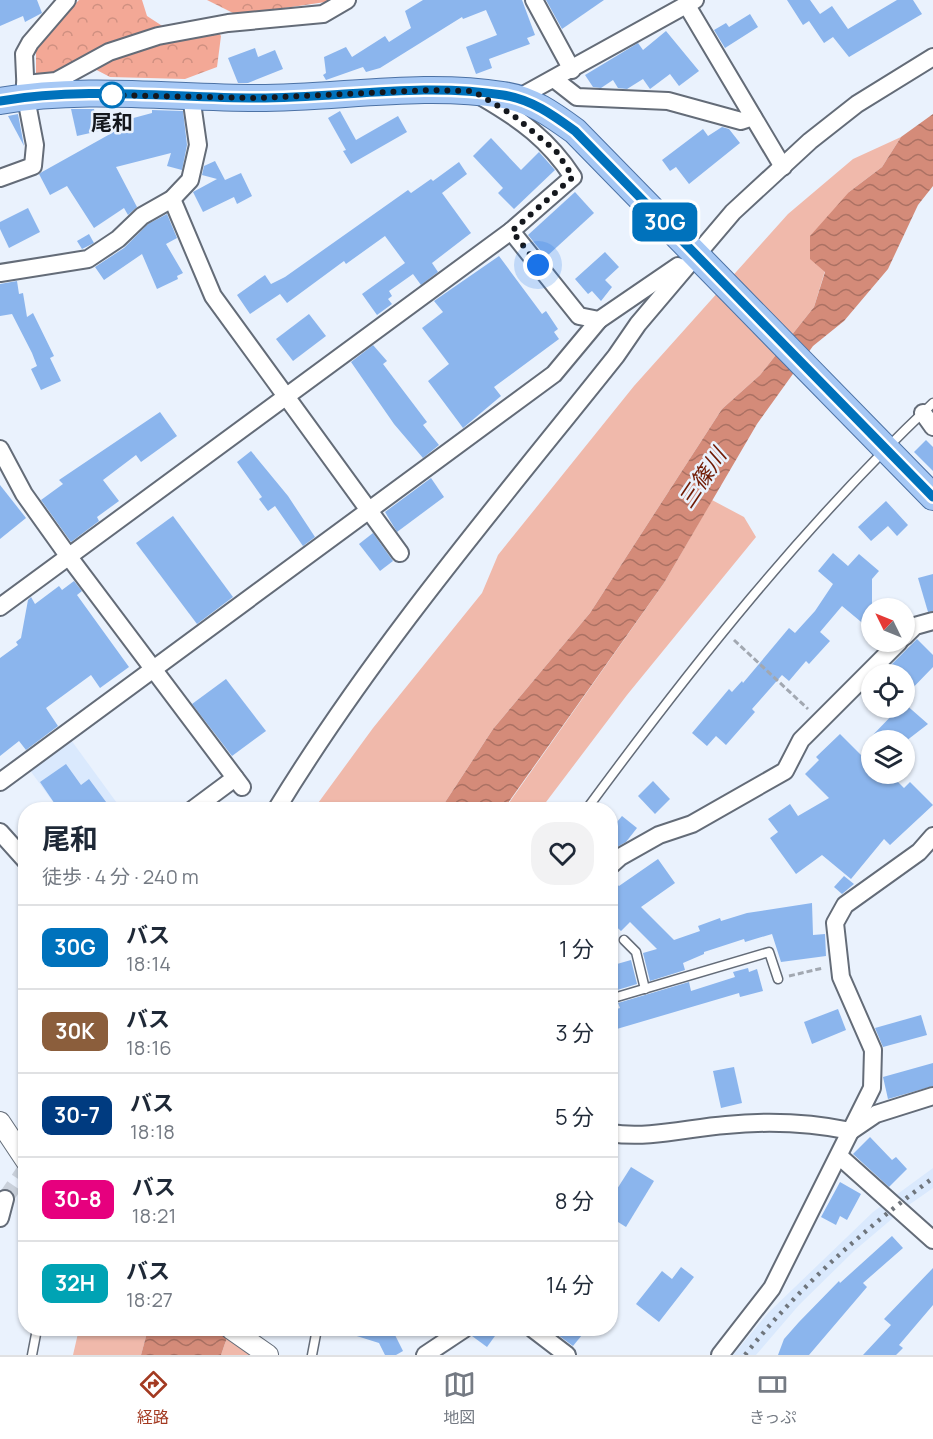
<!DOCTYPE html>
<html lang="ja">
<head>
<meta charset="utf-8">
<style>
  body { margin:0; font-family:Manrope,"Noto Sans JP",sans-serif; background:#f2f2f3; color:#1f2937; height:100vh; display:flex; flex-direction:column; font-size:22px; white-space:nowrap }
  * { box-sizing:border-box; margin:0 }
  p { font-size:20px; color:#747a83 }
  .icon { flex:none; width:33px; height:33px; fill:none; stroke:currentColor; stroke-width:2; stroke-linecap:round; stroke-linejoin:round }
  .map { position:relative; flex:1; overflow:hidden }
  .sheet { position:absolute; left:18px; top:802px; width:600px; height:534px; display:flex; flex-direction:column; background:#fff; border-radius:24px; box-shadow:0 2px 4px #0004 }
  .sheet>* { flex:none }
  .badge { padding:0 12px; border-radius:9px; font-size:21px; line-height:39px }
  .needle { width:39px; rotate:313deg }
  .fabs { position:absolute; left:861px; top:598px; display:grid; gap:12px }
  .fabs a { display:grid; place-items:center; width:54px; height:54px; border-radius:50%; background:#fff; box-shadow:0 2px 4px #0004; font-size:30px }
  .you { position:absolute; width:30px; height:30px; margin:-15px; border:4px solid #fff; border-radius:50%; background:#1a73e8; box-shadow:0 0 0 9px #1a73e833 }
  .map>.badge { position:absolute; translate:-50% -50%; box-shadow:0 0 0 3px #fff }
  .round { display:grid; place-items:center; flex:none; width:63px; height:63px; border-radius:24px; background:#f2f2f3 }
  .overview { display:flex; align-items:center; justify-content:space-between; height:102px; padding:0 24px }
  h1 { font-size:28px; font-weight:700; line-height:45px }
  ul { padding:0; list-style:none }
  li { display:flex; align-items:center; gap:18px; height:84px; padding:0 24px; border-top:2px solid #e0e1e3 }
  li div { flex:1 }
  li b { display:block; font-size:22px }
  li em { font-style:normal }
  li .badge { min-width:66px; font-weight:700; text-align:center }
  .tabs { display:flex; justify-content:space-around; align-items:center; height:84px; border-top:2px solid #e0e1e3; background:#fff; font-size:16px; color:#747a83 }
  .tabs a { display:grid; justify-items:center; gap:3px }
  .tabs .current { color:#a33a21 }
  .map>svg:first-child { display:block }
  .built { fill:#dae9fd }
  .green { fill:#f0b9ab }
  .forest { fill:url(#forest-crowns) }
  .water { fill:url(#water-waves) }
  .building { fill:#8bb5ed }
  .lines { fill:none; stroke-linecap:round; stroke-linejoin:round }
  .minor-tunnel { stroke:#cad1db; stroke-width:16; stroke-dasharray:16 8; stroke-linecap:butt }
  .service-casing { stroke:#646c78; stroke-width:11 }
  .minor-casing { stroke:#646c78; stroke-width:20 }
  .tertiary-casing { stroke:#646c78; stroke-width:22 }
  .primary-casing { stroke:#4c72a5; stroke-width:28 }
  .path { stroke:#a2a8b1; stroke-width:3; stroke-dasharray:6 3; stroke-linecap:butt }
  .service { stroke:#fff; stroke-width:8 }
  .minor { stroke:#fff; stroke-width:16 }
  .tertiary { stroke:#fff; stroke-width:20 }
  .primary { stroke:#a6c8f5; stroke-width:26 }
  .rail { stroke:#6f757c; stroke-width:4.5; stroke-dasharray:3 6; stroke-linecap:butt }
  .line-casing { stroke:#fff; stroke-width:14 }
  .line { stroke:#0072bc; stroke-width:9 }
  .walk { stroke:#15181d; stroke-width:6; stroke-dasharray:0 10.8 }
  .stop-dot { fill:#fff; stroke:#0072bc; stroke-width:3 }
  .labels { text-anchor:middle; stroke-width:5; stroke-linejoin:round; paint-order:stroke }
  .stop-label { font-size:21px; font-weight:bold; fill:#15181d; stroke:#eaf2fd }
  .water-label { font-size:22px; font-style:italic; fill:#701a04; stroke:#eaf2fd }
</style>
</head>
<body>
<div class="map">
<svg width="933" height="1355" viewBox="0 0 933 1355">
  <defs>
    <pattern id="forest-crowns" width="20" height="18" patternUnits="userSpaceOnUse" patternTransform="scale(1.5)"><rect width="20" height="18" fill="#f3a896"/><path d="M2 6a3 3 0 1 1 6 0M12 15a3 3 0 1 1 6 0" fill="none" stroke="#cf9081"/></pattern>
    <pattern id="water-waves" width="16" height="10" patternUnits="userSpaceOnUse" patternTransform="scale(1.5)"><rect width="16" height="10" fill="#d48b79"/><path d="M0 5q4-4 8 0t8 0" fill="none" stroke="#ab7163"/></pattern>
  </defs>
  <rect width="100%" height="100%" fill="#eaf2fd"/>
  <!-- built -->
  <g class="built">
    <polygon points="71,740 122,810 59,810 29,769"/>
    <polygon points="933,1168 933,1188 906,1207 854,1251 799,1305 756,1355 733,1355 768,1313 873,1212"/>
  </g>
  <!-- green -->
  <g class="green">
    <polygon points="901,137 882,167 849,192 814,307 760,375 722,409 590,613 493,729 440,810 313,810 373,728 482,593 498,555 634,386 788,214 853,159"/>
    <polygon points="712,500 744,517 756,537 627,695 540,810 504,810 664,583"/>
    <polygon points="79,1329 148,1329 141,1355 73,1355"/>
    <polygon points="230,1329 254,1329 249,1355 221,1355"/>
  </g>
  <!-- forest -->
  <g class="forest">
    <polygon points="79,0 142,0 147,16 167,29 210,20 221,36 217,67 185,79 110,77 89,66 36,77 36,51 47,33"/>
    <polygon points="207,0 339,0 237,15"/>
  </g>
  <!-- water -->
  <g class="water">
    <polygon points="933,114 933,186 918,205 888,269 844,321 813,346 757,424 664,583 503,810 440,810 493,729 590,613 722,409 760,375 814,307 825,272 810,259 810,236 849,192 882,167 901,137"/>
    <polygon points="148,1329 230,1329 221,1355 141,1355"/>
  </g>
  <!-- building -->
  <g class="building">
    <polygon points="0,0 37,0 42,13 25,22 23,16 0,26"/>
    <polygon points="423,0 522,0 535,35 527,38 530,44 489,59 492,68 476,74 466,47 497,35 486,10 463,19 462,17 380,68 366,72 363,67 326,80 323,75 326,73 324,57 346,47 352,57 385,36 389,42 411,28 405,11"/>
    <polygon points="546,0 604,0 562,29"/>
    <polygon points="787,0 810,0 820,14 832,6 848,29 897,0 913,0 922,14 849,57 833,37 824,43 809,21 803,25"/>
    <polygon points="750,14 758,27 725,48 714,30 726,23 729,27"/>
    <polygon points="666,31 699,71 679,86 670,74 650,89 643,79 627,89 618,88 613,80 601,88 593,87 585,75 638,43 643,50"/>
    <polygon points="255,48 258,57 275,50 283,69 248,83 238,83 228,58"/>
    <polygon points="71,109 94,109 99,131 77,136"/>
    <polygon points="152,110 183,111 187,145 182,170 167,166 171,153 116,167 137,207 128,215 124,208 94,228 67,186 50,195 39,174 42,172 128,124 126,120 152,113"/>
    <polygon points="340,111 356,140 398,116 407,132 351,164 343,151 346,150 328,118"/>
    <polygon points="18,114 24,146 8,116"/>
    <polygon points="722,127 729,129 740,143 689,184 676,167 670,171 662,160 703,129 708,136"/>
    <polygon points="491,138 521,170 539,152 555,170 514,209 498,193 503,188 473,156"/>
    <polygon points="215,161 225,180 241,173 252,196 237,204 234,197 203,212 193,192 217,179 202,175 204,166"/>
    <polygon points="459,162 467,174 442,193 471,233 432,263 438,272 421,285 413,274 389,291 392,296 388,299 392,304 377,315 362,294 405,263 385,236 346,264 344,261 287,303 280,294 250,314 237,295 265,275 271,284 285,277 408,190 411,193 431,179 433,181"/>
    <polygon points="575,192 594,213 546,257 528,235"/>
    <polygon points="28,208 40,232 9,248 0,229 0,222"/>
    <polygon points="167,214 177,238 166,244 183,273 177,276 178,279 157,289 142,254 104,280 95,267 124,248 148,224"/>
    <polygon points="89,234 94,243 82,249 77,241"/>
    <polygon points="605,252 619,267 605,280 612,287 601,301 592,291 588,294 575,279"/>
    <polygon points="499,256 542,314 546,311 558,329 554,332 559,339 494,387 501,396 463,428 428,381 449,364 422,328 443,312 434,301"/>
    <polygon points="17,281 19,294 23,293 27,317 33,313 54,356 50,358 61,381 41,390 31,369 37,366 32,353 12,314 0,316 0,284"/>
    <polygon points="309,314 326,336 293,361 276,339"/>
    <polygon points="373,345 387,361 383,364 427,422 423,425 439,445 423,458 394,424 351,362"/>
    <polygon points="160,412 177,436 141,462 136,455 103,480 119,501 97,517 99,521 71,542 41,500 63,484 59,480"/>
    <polygon points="926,440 933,447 933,471 914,452"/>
    <polygon points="251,451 288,496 315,537 303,546 275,506 268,511 259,499 262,497 237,462"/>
    <polygon points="431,478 444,497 397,532 385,512"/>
    <polygon points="0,485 26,518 0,539"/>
    <polygon points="886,501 908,525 897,536 888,526 871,541 858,527"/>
    <polygon points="173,516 233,597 197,624 136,543"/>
    <polygon points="373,533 393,561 380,571 359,544"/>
    <polygon points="833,553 848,566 859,554 879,571 872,579 872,631 842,606 820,632 830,641 809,664 806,661 789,681 782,675 752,709 755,712 726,745 716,736 707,746 692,733 729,689 732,692 742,681 743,683 789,628 795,633 815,611 833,584 818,571"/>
    <polygon points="933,574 933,611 928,612 918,578"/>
    <polygon points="74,581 82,591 77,595 129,667 100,688 91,675 46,708 58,726 26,750 19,741 0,756 0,658 18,645 16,642 21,638 28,600 31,597 35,604 59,586 62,590"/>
    <polygon points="917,639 933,655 933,667 904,697 904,675 881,675"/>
    <polygon points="226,679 266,731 232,756 192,704"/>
    <polygon points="904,703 928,724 906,741 867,741 899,708 904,708"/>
    <polygon points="840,734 872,766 872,774 890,774 904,788 910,782 933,805 890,845 884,839 851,879 822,855 796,874 770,838 778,832 768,819 790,804 798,816 829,798 805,774 819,760 816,757"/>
    <polygon points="66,764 81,785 89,779 112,810 59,810 40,782"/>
    <polygon points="653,781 670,799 655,814 638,796"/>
    <polygon points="622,816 637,828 626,842 617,847 610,842 610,830"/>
    <polygon points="658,859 675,883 641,907 674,940 700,931 698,926 720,918 721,921 747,913 812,903 813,935 825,934 826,956 781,962 772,934 745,942 744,939 704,952 704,954 683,963 685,970 650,981 643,953 657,949 630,922 621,931 610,921 610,879 619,886"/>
    <polygon points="844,876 854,884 842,894 834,887"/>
    <polygon points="631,960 637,984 614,991 610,966"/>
    <polygon points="748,968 749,972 757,969 763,991 740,997 739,993 610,1031 610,1011 620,1008 618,1003 689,982 691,991 735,977 733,972"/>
    <polygon points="838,1009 846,1030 812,1044 804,1022"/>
    <polygon points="921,1015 927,1035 883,1047 875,1028"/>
    <polygon points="933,1063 933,1086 888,1099 883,1077"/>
    <polygon points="734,1067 742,1103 721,1108 713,1071"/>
    <polygon points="870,1137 892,1160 896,1157 907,1169 889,1187 853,1154"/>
    <polygon points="631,1167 654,1181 626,1227 610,1217 610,1200"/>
    <polygon points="840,1182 861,1194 847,1220 840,1216 836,1225 821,1217"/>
    <polygon points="892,1236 903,1248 863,1283 867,1287 809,1355 778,1355 784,1339 799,1322 839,1281 840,1283"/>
    <polygon points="681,1267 694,1277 659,1322 636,1304 662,1271 672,1279"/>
    <polygon points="933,1268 933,1305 899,1345 903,1348 896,1355 863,1355 891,1325 884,1319"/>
    <polygon points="345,1329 392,1329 403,1351 396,1355 385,1355 379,1343 344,1332"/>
    <polygon points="474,1329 500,1329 487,1347 472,1336"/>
    <polygon points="550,1329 575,1329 582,1335 573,1346"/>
  </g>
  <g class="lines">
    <!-- minor-tunnel -->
    <polyline class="minor-tunnel" points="5,1199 26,1168"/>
    <!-- service casing -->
    <g class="service-casing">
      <g id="service">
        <path d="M 586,810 C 692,666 803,526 933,403"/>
        <polyline points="624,940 636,952 645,989"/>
        <polyline points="610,999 769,952 778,979"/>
        <polyline points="32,1355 37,1329"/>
        <polyline points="312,1355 317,1329"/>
      </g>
    </g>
    <!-- minor casing -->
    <g class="minor-casing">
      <g id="minor">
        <polyline points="534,0 572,70"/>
        <polyline points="686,4 783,167"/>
        <polyline points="554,79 577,97 668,101 741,121 753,117"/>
        <polyline points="25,84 56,81 109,52 158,36 228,23 323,14 347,0"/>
        <polyline points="518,98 695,0"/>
        <polyline points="0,178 33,166 35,145 26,98 24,54 30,43 67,0"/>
        <polyline points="172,199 213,296 400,553"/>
        <polyline points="511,231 579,316 599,320 678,266"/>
        <polyline points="0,273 88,259 118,239 142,216 172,199 190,180 198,145 191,96"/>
        <polyline points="923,413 933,427"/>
        <polyline points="0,449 24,494 69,557 242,787"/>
        <path d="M 0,607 L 511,231 L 573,177 C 549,140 520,119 482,97"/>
        <polyline points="904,637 915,626 933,621"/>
        <polyline points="0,782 554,374 599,320"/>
        <polyline points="192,810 235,778"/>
        <path d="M 276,810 C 374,649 498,504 616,356 L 638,324 L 733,212 L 810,141 L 857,104 L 933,57"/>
        <polyline points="0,832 26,861"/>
        <polyline points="610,866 620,857 659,835 692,824 785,771 801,740 899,642"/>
        <path d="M 610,1133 C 649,1139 688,1128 726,1125 C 766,1121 812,1123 851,1131 L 876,1114 L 933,1096"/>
        <polyline points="839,1156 933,1240"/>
        <polyline points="0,1218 5,1199"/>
        <polyline points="533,1329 567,1355"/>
        <polyline points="425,1355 464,1329"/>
        <polyline points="720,1355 772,1288 872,1088 873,1050 841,977 835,923 845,905 919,852 933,836"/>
      </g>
    </g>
    <!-- tertiary casing -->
    <g class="tertiary-casing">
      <g id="tertiary">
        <polyline points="0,1122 26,1161"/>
        <polyline points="231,1329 268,1355"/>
      </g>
    </g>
    <!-- primary casing -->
    <g class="primary-casing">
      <path id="primary" d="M 0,101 C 85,86 173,98 258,98 C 339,98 422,82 503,95 C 531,99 553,115 575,131 L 933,497"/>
    </g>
    <!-- path -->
    <g class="path">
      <polyline points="734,640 808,709"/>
      <polyline points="789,976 823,968"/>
    </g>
    <!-- service -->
    <use href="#service" class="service"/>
    <!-- minor -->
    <use href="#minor" class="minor"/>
    <!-- tertiary -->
    <use href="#tertiary" class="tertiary"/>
    <!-- primary -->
    <use href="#primary" class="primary"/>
    <!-- rail -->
    <path class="rail" d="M 745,1355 C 798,1288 864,1229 933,1178"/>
  </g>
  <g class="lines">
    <!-- line casing -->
    <g class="line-casing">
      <path id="line" d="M 0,101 C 85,86 173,98 258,98 C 339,98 422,82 503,95 C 531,99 553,115 575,131 L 933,497"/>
    </g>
    <!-- line -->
    <use href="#line" class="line"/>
    <!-- walk -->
    <polyline class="walk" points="112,95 107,95 259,98 431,90 473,91 513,115 556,151 573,177 512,231 538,265"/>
  </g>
  <!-- markers -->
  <circle class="stop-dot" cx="112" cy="95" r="12"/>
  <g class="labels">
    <!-- stop labels -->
    <g class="stop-label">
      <text x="112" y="130">尾和</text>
    </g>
    <!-- water labels -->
    <g class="water-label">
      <text transform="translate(702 478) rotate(-56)" y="8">三篠川</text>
    </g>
  </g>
</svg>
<div class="fabs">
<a><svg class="needle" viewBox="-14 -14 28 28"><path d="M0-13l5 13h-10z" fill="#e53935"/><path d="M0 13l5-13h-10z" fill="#747a83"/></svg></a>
<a><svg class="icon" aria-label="locate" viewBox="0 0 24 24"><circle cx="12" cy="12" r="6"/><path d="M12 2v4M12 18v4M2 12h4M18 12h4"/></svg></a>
<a><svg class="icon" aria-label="layers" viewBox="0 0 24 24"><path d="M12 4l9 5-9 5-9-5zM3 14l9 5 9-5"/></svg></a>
</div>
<div class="you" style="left:538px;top:265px"></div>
<b class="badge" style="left:665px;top:222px;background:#0072bc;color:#fff">30G</b>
<section class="sheet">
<div class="overview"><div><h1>尾和</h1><p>徒歩 · 4 分 · 240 m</p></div><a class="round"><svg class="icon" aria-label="heart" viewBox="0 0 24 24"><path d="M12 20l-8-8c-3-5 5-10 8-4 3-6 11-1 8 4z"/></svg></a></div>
<ul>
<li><span class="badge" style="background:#0072bc;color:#fff">30G</span><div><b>バス</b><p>18:14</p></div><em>1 分</em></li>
<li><span class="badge" style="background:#8b5e3c;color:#fff">30K</span><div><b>バス</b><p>18:16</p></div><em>3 分</em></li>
<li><span class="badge" style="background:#003b80;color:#fff">30-7</span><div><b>バス</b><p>18:18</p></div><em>5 分</em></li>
<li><span class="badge" style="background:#e6007e;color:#fff">30-8</span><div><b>バス</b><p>18:21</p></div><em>8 分</em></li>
<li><span class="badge" style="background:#00a3b4;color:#fff">32H</span><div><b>バス</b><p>18:27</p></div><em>14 分</em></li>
</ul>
</section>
</div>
<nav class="tabs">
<a class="current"><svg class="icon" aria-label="directions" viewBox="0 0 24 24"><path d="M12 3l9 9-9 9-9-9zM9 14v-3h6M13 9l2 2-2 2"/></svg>経路</a>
<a><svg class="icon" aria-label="map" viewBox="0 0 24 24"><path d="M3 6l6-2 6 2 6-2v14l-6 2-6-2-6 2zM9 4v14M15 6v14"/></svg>地図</a>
<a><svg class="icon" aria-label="tickets" viewBox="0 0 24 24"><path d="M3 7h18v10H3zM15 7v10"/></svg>きっぷ</a>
</nav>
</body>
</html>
